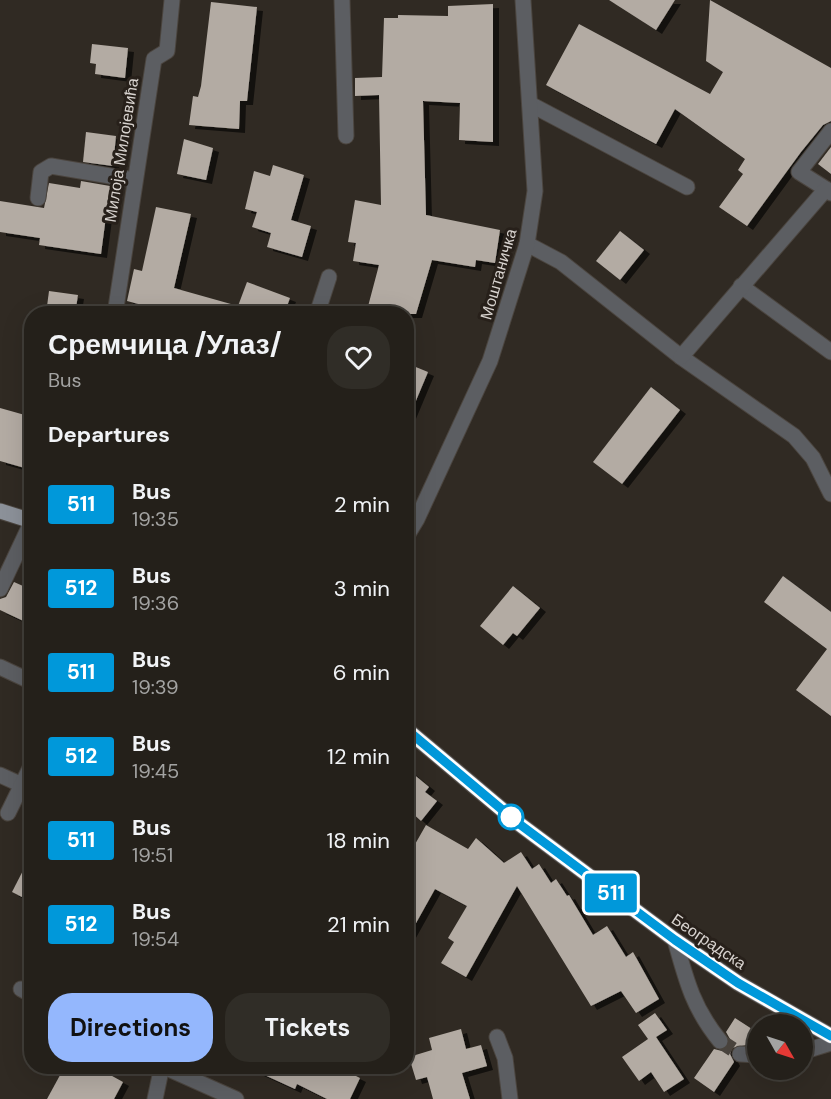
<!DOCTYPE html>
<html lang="en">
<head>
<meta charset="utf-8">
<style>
  body { margin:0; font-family:"DM Sans",sans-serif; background:#302d27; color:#f1f3f6; height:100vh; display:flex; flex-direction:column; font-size:22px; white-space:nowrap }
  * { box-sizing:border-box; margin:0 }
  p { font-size:20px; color:#a3a3a2 }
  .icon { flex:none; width:33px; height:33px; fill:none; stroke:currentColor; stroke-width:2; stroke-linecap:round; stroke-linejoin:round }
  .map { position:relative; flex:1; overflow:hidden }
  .panel { position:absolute; left:24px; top:306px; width:390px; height:768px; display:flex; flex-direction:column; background:#24201a; border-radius:24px; box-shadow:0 6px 24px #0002,0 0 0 2px #413e39 }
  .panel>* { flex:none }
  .badge { padding:0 12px; border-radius:4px; font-size:21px; line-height:39px }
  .needle { width:39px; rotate:129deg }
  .buttons { position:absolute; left:747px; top:1014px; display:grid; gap:12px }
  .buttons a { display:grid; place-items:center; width:66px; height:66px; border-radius:50%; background:#24201a; box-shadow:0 6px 24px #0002,0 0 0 2px #413e39; font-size:30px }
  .map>.badge { position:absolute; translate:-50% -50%; box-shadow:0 0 0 3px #fff }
  h2 { padding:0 24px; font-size:22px; line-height:54px }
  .round { display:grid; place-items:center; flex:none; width:63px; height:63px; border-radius:24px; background:#302d27 }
  .headline { display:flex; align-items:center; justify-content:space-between; height:102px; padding:0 24px }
  h1 { font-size:28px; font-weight:700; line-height:45px }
  .action { display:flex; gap:12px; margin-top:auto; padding:12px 24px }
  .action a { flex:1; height:69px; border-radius:24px; background:#94b7fd; color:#111; font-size:24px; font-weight:700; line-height:69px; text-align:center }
  .action a+a { background:#302d27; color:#f1f3f6 }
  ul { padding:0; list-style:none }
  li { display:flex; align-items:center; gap:18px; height:84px; padding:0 24px }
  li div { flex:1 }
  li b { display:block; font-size:22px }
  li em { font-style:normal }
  li .badge { min-width:66px; font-weight:700; text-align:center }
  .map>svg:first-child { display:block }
  .building { fill:#b3aba3; filter:url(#shadow) }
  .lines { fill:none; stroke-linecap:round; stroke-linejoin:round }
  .minor-tunnel { stroke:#49433d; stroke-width:15; stroke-dasharray:15 8; stroke-linecap:butt }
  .minor-casing { stroke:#4b453f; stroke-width:17 }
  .major-casing { stroke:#4b453f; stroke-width:17 }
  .minor { stroke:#5c5e62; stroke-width:15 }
  .major { stroke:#8c9199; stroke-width:15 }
  .line-casing { stroke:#fff; stroke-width:14 }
  .line { stroke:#0098da; stroke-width:9 }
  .stop-dot { fill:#fff; stroke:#0098da; stroke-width:3 }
  .labels { text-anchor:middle; stroke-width:6; stroke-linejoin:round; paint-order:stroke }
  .street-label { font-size:16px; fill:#d8d3cf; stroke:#27201a }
</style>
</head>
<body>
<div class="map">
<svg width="831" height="1099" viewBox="0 0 831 1099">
  <defs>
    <filter id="shadow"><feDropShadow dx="6" dy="4" stdDeviation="0" flood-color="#0009"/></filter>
  </defs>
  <rect width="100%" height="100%" fill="#302a23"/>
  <!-- building -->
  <g class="building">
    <polygon points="609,0 675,0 656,30"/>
    <polygon points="710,0 831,68 831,121 823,125 801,152 747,226 719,207 743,174 738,170 745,159 675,109 656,144 546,85 579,24 710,94 723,72 706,61"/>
    <polygon points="211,2 257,7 247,101 240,101 239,129 189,125 193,96 198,97 201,86"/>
    <polygon points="493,4 493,142 459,140 460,103 423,101 426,215 500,230 495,263 476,260 475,267 432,260 416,314 366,314 379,265 353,261 356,243 348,242 355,200 381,205 379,95 355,96 355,78 382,77 384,18 398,18 398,15 448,16 448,6"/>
    <polygon points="92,44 128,48 125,78 95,74 96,64 90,63"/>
    <polygon points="86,132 116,136 113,166 83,162"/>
    <polygon points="184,139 213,148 206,180 177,174"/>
    <polygon points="831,147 831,174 818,164"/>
    <polygon points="273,165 304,175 291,220 311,226 302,257 267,247 271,233 252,227 257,212 245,209 254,171 270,176"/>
    <polygon points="81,181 110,186 101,254 39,245 40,238 0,232 0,201 44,208 49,183 80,188"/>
    <polygon points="156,207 191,214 174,288 238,306 247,282 290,298 284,314 144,314 146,306 127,301 134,269 142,271"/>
    <polygon points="620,231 644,250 620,280 596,261"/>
    <polygon points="49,291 78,295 75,314 46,314"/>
    <polygon points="406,363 428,372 407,422 406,422"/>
    <polygon points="651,387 680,410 622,484 593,462"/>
    <polygon points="0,408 32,417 32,470 0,461"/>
    <polygon points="783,576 831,612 831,716 796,690 827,649 764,602"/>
    <polygon points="14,582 32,590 32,625 0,610 0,599 6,597"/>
    <polygon points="513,586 540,608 517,636 513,633 503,645 480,626"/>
    <polygon points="406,768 429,787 425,792 437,801 421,821 410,811 406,815"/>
    <polygon points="426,825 468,849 476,838 504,863 521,852 532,869 539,864 551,883 556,879 567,896 569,895 593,935 607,926 626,957 633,952 659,999 636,1013 621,991 591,1006 517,886 466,977 441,963 454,942 448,938 467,906 435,889 406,941 406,860"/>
    <polygon points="32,853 32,902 12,892"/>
    <polygon points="655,1013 667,1030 656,1037 684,1079 664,1092 651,1072 639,1081 622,1057 648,1039 638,1025"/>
    <polygon points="735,1018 755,1031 746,1045 732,1048 730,1054 734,1062 714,1092 694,1078 714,1049 722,1051 729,1045 730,1039 726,1032"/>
    <polygon points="461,1029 466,1049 481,1045 487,1066 462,1073 470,1099 433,1099 427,1077 416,1080 409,1057 432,1050 429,1038"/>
    <polygon points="65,1066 94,1066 123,1082 114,1099 47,1099"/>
    <polygon points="245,1066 336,1066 360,1078 350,1099 327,1099 297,1084 295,1089"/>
  </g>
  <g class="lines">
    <!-- minor-tunnel -->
    <polyline class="minor-tunnel" points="720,1041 740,1054"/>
    <!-- minor casing -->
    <g class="minor-casing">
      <g id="minor">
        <polyline points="342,0 346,136"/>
        <polyline points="530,104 687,187"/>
        <polyline points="826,189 799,172 831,131"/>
        <polyline points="38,198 41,172 51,166 134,180"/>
        <polyline points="527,244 561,262 681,357 794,436 813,458 831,494"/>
        <polyline points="741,286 831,352"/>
        <polyline points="115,314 154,59 167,51 172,0"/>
        <polyline points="317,314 329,277"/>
        <polyline points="681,357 826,189 831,193"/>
        <polyline points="406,537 417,519 490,361 527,244 535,191 523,0"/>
        <polyline points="0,589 32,521"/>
        <polyline points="0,667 32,682"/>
        <polyline points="0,775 22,785"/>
        <polyline points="8,813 32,764"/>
        <path d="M 675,940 C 686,980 693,1008 720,1041"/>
        <polyline points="21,989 32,995"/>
        <polyline points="497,1037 505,1058 510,1099"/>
        <polyline points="802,1052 831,1043"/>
        <polyline points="740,1054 758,1055"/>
        <polyline points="162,1066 236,1099"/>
        <polyline points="155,1099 162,1066"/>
      </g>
    </g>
    <!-- major casing -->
    <g class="major-casing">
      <g id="major">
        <polyline points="0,511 32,521"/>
        <polyline points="406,729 518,823 675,940 738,983 831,1036"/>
      </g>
    </g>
    <!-- minor -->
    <use href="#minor" class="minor"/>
    <!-- major -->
    <use href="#major" class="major"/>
  </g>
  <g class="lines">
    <!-- line casing -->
    <g class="line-casing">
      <polyline id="line" points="406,729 518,823 675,940 738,983 831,1036"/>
    </g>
    <!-- line -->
    <use href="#line" class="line"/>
  </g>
  <!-- markers -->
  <circle class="stop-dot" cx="511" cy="817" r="12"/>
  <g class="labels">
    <!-- street labels -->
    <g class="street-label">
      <text transform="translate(121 150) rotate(-81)" y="6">Милоја Милојевића</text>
      <text transform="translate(498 274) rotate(-74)" y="6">Моштаничка</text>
      <text transform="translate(709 941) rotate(34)" y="6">Београдска</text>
    </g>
  </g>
</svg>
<div class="buttons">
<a><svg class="needle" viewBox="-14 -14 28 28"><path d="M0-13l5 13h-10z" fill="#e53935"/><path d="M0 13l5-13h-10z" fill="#a3a3a2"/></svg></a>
</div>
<b class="badge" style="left:611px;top:893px;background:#0098da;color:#fff">511</b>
<section class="panel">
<div class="headline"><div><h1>Сремчица /Улаз/</h1><p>Bus</p></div><a class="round"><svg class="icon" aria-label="heart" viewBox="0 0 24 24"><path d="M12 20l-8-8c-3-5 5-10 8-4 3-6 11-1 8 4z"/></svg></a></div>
<h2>Departures</h2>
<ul>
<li><span class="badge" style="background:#0098da;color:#fff">511</span><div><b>Bus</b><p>19:35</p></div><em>2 min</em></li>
<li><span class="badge" style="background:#0098da;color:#fff">512</span><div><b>Bus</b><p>19:36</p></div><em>3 min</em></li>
<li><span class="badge" style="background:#0098da;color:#fff">511</span><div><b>Bus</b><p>19:39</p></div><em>6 min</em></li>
<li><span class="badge" style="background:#0098da;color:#fff">512</span><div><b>Bus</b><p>19:45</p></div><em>12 min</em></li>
<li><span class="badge" style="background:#0098da;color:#fff">511</span><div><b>Bus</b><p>19:51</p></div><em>18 min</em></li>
<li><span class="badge" style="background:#0098da;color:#fff">512</span><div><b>Bus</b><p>19:54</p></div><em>21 min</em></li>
</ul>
<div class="action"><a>Directions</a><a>Tickets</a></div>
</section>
</div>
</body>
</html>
